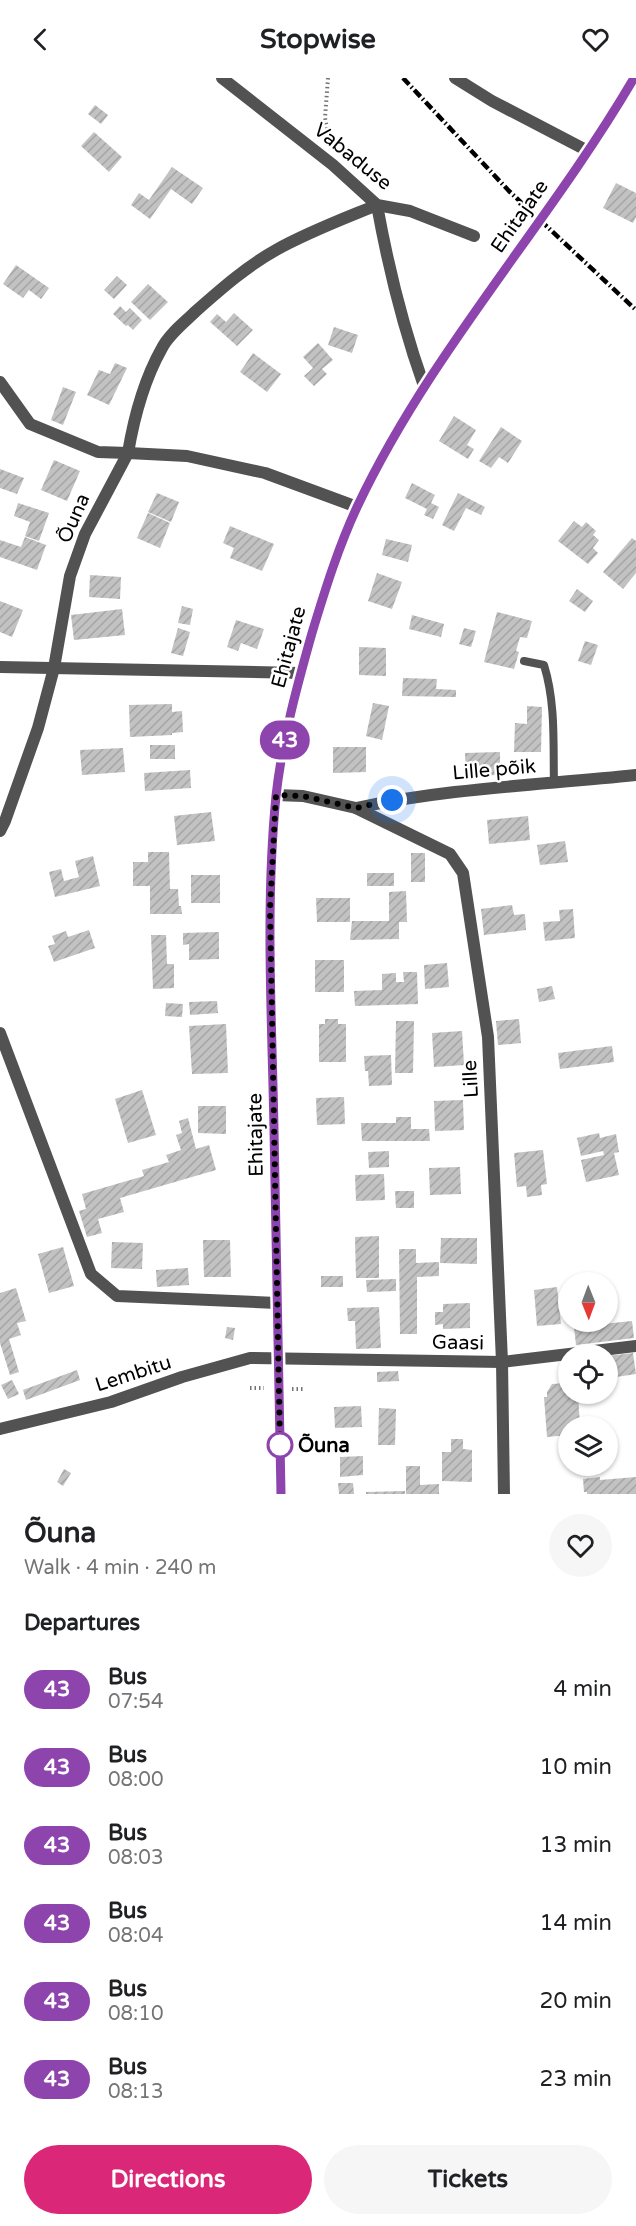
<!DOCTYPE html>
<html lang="en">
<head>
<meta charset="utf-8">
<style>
  body { margin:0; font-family:"Varela Round",sans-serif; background:#f6f6f6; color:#202124; height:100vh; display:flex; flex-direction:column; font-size:22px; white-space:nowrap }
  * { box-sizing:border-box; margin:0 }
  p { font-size:20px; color:#757577 }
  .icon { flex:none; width:33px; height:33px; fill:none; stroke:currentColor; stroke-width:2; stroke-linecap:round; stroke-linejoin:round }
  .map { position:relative; height:1416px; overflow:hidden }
  .details { display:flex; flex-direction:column; background:#fff; flex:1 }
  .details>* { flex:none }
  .badge { padding:0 12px; border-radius:20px; font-size:21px; line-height:39px }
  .needle { width:39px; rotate:179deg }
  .fabs { position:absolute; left:558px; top:1194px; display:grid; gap:12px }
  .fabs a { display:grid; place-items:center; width:60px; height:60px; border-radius:50%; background:#fff; box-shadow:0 2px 4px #0004; font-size:30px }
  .you { position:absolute; width:30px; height:30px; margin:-15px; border:4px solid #fff; border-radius:50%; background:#1a73e8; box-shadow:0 0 0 9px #1a73e833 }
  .map>.badge { position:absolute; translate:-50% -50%; box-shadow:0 0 0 3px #fff }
  h2 { padding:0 24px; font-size:22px; line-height:54px }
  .round { display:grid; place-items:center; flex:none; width:63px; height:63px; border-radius:32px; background:#f6f6f6 }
  .headline { display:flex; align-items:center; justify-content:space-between; height:102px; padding:0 24px }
  h1 { font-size:28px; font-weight:700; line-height:45px }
  .action { display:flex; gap:12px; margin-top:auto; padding:12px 24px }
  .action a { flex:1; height:69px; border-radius:36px; background:#db2777; color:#fff; font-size:24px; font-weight:700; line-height:69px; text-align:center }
  .action a+a { background:#f6f6f6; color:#202124 }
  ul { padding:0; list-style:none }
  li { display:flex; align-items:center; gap:18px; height:78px; padding:0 24px }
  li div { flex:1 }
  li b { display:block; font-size:22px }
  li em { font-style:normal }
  li .badge { min-width:66px; font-weight:700; text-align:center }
  header { display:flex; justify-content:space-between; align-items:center; height:78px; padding:0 24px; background:#fff; font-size:27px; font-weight:700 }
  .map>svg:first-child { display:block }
  .building { fill:url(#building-hatch) }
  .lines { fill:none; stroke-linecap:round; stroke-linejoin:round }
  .path { stroke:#747474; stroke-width:4; stroke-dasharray:1.5 3; stroke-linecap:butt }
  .service { stroke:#525252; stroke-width:8 }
  .minor { stroke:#525252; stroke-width:12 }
  .tertiary { stroke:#525252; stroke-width:12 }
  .rail { stroke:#000; stroke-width:4.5; stroke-dasharray:9 3 1.5 3; stroke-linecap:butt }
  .line-casing { stroke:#fff; stroke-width:14 }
  .line { stroke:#8e44ad; stroke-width:9 }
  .walk { stroke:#000; stroke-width:6; stroke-dasharray:0 10.8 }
  .stop-dot { fill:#fff; stroke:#8e44ad; stroke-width:3 }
  .labels { text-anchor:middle; stroke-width:5; stroke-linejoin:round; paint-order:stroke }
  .street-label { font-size:20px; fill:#000; stroke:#fff }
  .stop-label { font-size:20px; font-weight:bold; fill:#000; stroke:#fff; text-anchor:start }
</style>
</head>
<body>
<header><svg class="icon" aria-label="back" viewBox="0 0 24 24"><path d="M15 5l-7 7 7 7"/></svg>Stopwise<svg class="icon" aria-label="heart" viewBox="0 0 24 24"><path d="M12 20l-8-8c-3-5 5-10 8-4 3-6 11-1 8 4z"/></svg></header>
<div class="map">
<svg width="636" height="1416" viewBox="0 0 636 1416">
  <defs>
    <pattern id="building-hatch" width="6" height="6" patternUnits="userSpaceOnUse" patternTransform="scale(1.5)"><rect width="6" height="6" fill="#c2c2c2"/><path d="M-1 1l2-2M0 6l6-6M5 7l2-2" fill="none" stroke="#a5a5a5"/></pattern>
  </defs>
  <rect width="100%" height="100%" fill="#fff"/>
  <!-- building -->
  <g class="building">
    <polygon points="95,27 108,37 101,46 88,36"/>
    <polygon points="94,54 122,79 109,94 81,68"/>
    <polygon points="172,89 203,110 192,126 171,111 150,141 131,127 139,115 149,122"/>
    <polygon points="616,105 636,115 636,139 633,145 603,130"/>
    <polygon points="16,187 49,210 41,221 29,212 23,220 3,206"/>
    <polygon points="117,198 127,207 114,221 104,212"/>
    <polygon points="148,206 168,224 150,242 131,224"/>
    <polygon points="120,228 126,234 130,230 142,242 133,252 128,247 126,248 113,236"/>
    <polygon points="234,235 253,252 237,268 210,244 217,236 226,244"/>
    <polygon points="334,249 358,257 352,275 328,267"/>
    <polygon points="318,265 333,282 322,291 327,296 314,308 304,298 313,290 303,279"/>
    <polygon points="253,275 281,296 267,314 240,294"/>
    <polygon points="115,285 127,290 109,327 87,317 99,292 110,296"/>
    <polygon points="63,309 76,314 63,347 51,342"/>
    <polygon points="454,338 476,352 467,367 474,371 468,381 439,363"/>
    <polygon points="501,349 522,363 508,385 499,379 491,390 479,383"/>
    <polygon points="54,382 80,393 67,423 41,412"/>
    <polygon points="0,391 24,400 17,416 0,410"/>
    <polygon points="412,405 435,417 431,425 439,429 433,441 424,437 427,431 405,420"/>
    <polygon points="157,415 179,424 171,444 148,434"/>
    <polygon points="458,415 485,429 481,437 466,430 454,453 442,447"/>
    <polygon points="18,425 49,435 39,463 25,458 30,444 14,438"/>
    <polygon points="148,435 170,445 160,470 137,460"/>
    <polygon points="574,443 582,449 586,444 596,453 593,457 599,462 593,470 598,475 588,486 558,463"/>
    <polygon points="230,448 274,466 262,493 230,480 234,470 223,465"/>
    <polygon points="25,459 46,467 37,492 0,479 0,462 21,469"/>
    <polygon points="632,460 636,463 636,495 623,511 603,494"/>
    <polygon points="386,461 412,467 408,484 382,477"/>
    <polygon points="377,495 402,504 392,531 368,523"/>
    <polygon points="90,497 121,499 120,521 89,519"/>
    <polygon points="577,511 593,523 585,534 569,523"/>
    <polygon points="0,523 23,532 12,559 0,554"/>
    <polygon points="182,528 193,531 190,547 178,545"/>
    <polygon points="122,531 125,557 74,562 71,537"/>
    <polygon points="497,534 532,543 527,560 520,559 516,573 519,574 514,591 484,584"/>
    <polygon points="412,537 444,546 441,559 409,551"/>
    <polygon points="236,542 264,551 257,571 241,565 238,573 227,569"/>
    <polygon points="178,550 190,554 183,578 171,575"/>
    <polygon points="464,550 476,553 471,569 459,566"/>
    <polygon points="585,563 598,567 591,587 578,583"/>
    <polygon points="359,569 386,570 386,598 359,597"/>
    <polygon points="403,600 437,601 436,611 456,612 456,619 402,618"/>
    <polygon points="373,625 389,628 382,662 366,658"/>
    <polygon points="172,626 172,634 182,633 183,654 172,655 172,657 130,659 129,627"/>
    <polygon points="527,628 542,629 541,674 514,674 515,645 527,646"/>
    <rect x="150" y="667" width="25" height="14"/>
    <polygon points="333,669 366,669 366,694 333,695"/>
    <polygon points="123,670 125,694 82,697 80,672"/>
    <polygon points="500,674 500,697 466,698 465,675"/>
    <polygon points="190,692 191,710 145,713 144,695"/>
    <polygon points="211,734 215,763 177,767 174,738"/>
    <polygon points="528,738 530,762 489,766 487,742"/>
    <polygon points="565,763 568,784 540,787 537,767"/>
    <polygon points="148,774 169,774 170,811 178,811 179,828 181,828 182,836 150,836 150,808 133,808 133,784 148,784"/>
    <rect x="411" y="775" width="14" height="29"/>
    <polygon points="93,778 100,808 55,819 49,794 61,791 64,803 79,799 75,783"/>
    <rect x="367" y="795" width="27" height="13"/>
    <rect x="191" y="797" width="29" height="28"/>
    <polygon points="406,813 407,844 399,844 399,861 350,862 352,843 389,843 389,814"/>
    <polygon points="316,820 350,820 350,844 317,844"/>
    <polygon points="512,827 514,837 525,836 526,852 484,857 481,831"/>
    <polygon points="573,831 575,860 545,863 543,844 560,843 559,832"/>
    <polygon points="89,852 95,870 54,884 48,868 55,866 52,858 66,853 68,859"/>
    <polygon points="219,854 219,881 189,882 189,866 183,867 183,855"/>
    <polygon points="151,857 166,857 167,886 174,886 174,910 153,911"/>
    <rect x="315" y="882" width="29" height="32"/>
    <polygon points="447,885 449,909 425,911 424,887"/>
    <polygon points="403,894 417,894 418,926 355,928 354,913 382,912 382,896 396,895 396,904 404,904"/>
    <polygon points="552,908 555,921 539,924 537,911"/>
    <polygon points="217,923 218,935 190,937 189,924"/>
    <polygon points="166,925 183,926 182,939 165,938"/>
    <polygon points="325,941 338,941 338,946 346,946 346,984 319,984 319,946 325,946"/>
    <polygon points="519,941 521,965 498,967 496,943"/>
    <polygon points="396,943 414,943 413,995 395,995"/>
    <polygon points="226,946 228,995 192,996 189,948"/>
    <polygon points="462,953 464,987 434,989 432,955"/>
    <polygon points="612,968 614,984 560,991 558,975"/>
    <polygon points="391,977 392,1007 369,1008 368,993 365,993 364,978"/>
    <polygon points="142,1012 156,1057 128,1065 115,1021"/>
    <polygon points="344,1019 345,1046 317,1047 316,1020"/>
    <polygon points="463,1022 464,1052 435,1053 434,1023"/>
    <polygon points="198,1028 226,1028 226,1056 198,1055"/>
    <polygon points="396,1039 411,1039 411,1051 429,1051 430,1063 362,1063 361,1045 396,1045"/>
    <polygon points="188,1040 196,1071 209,1067 216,1092 120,1120 124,1134 98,1141 102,1155 87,1159 79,1133 86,1131 82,1116 144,1098 142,1092 169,1084 166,1077 181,1072 176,1057 182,1055 179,1043"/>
    <polygon points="599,1055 600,1060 616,1056 619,1074 614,1075 619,1097 586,1104 581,1082 604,1077 603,1073 581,1078 577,1060"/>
    <polygon points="543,1072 547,1106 541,1107 542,1117 527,1119 526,1108 517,1109 514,1075"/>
    <polygon points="389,1073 389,1089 369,1090 368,1074"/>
    <polygon points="460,1089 461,1116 430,1117 429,1090"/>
    <polygon points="384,1096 385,1122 356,1123 355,1097"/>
    <polygon points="395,1113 414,1113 414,1130 396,1130"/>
    <polygon points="379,1158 379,1200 356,1200 355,1159"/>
    <polygon points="441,1160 477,1160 477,1186 440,1185"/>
    <polygon points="203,1162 230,1162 231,1199 204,1199"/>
    <polygon points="112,1164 143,1165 142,1191 111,1190"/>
    <polygon points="63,1169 74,1208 49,1215 38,1176"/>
    <polygon points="399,1171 416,1171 416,1185 439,1184 439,1198 417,1199 417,1256 400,1256"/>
    <polygon points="188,1190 189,1207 157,1209 156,1192"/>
    <rect x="321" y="1198" width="22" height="11"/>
    <polygon points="396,1201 396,1213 367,1214 366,1202"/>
    <polygon points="557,1209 561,1246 537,1248 534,1212"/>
    <polygon points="16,1210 26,1243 17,1245 21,1257 9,1261 19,1294 10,1297 0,1265 0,1215"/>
    <polygon points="470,1225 470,1250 443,1251 443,1246 435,1247 435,1234 443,1234 443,1226"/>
    <polygon points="379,1229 381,1270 356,1271 355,1243 348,1243 347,1230"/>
    <polygon points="632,1243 634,1260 576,1267 574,1249"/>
    <polygon points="227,1249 235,1250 233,1262 225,1260"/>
    <polygon points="633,1275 636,1296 616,1299 616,1295 608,1296 608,1278"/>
    <polygon points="77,1292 80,1302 26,1322 23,1312"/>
    <polygon points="398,1293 399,1303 377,1304 377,1294"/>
    <polygon points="12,1302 19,1316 8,1321 1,1307"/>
    <polygon points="567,1305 568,1316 578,1317 580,1348 568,1348 568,1357 547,1359 544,1319 547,1319 547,1314 552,1306"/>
    <polygon points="361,1328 362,1349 335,1350 334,1329"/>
    <polygon points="379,1330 396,1331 395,1367 378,1367"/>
    <polygon points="451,1361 463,1361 463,1371 472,1372 472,1404 442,1403 442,1374 451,1374"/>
    <polygon points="363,1378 363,1397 340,1399 340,1379"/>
    <polygon points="406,1388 420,1388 420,1407 439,1406 439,1416 406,1416"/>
    <polygon points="64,1391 71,1395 63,1408 57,1404"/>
    <polygon points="600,1399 600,1402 636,1399 636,1416 587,1416 587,1414 584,1414 583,1401"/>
    <polygon points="338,1405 353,1405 354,1416 339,1416"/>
    <polygon points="405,1413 405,1416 366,1416 366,1414"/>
  </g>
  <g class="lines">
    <!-- path -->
    <g class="path">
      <polyline points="328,0 325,40 330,65"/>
      <polyline points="250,1310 264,1310"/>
      <polyline points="292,1311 303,1311"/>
    </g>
    <!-- service -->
    <path class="service" d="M 524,583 L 544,587 C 556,626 553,666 554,706"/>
    <!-- minor -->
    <g class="minor">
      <polyline points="222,0 333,87 377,127 410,133 474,158"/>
      <polyline points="455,0 492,23 588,73"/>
      <path d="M 0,304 L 30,346 L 98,374 L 128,375 C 134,339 144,302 162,270 C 169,256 185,244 196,233 C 221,211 247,188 276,172 C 308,154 343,141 377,127 C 388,188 403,249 424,308"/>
      <polyline points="0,589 300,595"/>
      <polyline points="276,717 303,718 356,730 450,776 463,795 488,959 502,1284 504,1416"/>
      <path d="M 356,730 C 448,710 542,707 636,697"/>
      <polyline points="0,753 5,743 38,650 54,590 70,498 85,456 128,375 187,378 265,395 357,429"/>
      <polyline points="0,955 91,1196 117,1218 277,1225"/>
      <polyline points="0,1351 111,1324 182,1299 250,1280 502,1284 636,1268"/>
    </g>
    <!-- tertiary -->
    <path class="tertiary" d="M 281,1416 C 278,1292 276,1168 274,1044 C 272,936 265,826 276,718 C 282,665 295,613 310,562 C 323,517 338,470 358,427 C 432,273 547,146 634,0"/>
    <!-- rail -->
    <polyline class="rail" points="403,0 509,113 636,232"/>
  </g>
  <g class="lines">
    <!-- line casing -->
    <g class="line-casing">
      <path id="line" d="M 281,1416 C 278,1295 277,1173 274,1052 C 272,941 265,829 276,718 C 282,663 297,608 312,555 C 325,512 339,467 358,427 C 431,273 548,147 634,0"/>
    </g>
    <!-- line -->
    <use href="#line" class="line"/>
    <!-- walk -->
    <polyline class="walk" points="280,1367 270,831 276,717 303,718 356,730 392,722"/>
  </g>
  <!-- markers -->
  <circle class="stop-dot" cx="280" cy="1367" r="12"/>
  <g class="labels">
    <!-- street labels -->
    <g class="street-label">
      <text transform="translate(353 78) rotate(39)" y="7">Vabaduse</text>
      <text transform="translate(519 138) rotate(-55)" y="7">Ehitajate</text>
      <text transform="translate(73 440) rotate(-66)" y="7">Õuna</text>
      <text transform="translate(288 569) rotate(-75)" y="7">Ehitajate</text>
      <text transform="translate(494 691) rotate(-5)" y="7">Lille põik</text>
      <text transform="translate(470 1001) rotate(-93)" y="7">Lille</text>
      <text transform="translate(255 1057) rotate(-91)" y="7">Ehitajate</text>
      <text transform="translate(458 1264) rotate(1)" y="7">Gaasi</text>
      <text transform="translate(133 1295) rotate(-18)" y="7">Lembitu</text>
    </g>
    <!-- stop labels -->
    <g class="stop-label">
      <text x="298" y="1374">Õuna</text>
    </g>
  </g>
</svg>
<div class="fabs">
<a><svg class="needle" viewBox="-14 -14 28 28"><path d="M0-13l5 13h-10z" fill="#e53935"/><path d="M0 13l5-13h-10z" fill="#757577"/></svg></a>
<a><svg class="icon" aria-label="locate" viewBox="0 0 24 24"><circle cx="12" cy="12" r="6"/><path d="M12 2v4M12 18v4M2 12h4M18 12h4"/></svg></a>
<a><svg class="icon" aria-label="layers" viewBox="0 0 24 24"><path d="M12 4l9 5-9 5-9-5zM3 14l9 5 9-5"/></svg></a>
</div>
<div class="you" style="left:392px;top:722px"></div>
<b class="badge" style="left:285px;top:662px;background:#8e44ad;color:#fff">43</b>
</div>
<section class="details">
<div class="headline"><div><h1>Õuna</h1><p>Walk · 4 min · 240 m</p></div><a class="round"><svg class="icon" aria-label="heart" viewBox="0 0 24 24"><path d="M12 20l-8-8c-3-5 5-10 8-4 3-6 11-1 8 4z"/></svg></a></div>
<h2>Departures</h2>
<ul>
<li><span class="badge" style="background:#8e44ad;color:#fff">43</span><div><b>Bus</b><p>07:54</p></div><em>4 min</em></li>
<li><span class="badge" style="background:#8e44ad;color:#fff">43</span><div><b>Bus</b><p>08:00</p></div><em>10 min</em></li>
<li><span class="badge" style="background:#8e44ad;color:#fff">43</span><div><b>Bus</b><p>08:03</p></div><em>13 min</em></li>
<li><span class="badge" style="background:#8e44ad;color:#fff">43</span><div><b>Bus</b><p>08:04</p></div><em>14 min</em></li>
<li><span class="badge" style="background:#8e44ad;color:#fff">43</span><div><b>Bus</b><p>08:10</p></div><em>20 min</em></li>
<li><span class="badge" style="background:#8e44ad;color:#fff">43</span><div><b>Bus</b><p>08:13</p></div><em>23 min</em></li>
</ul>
<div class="action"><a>Directions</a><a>Tickets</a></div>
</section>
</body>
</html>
